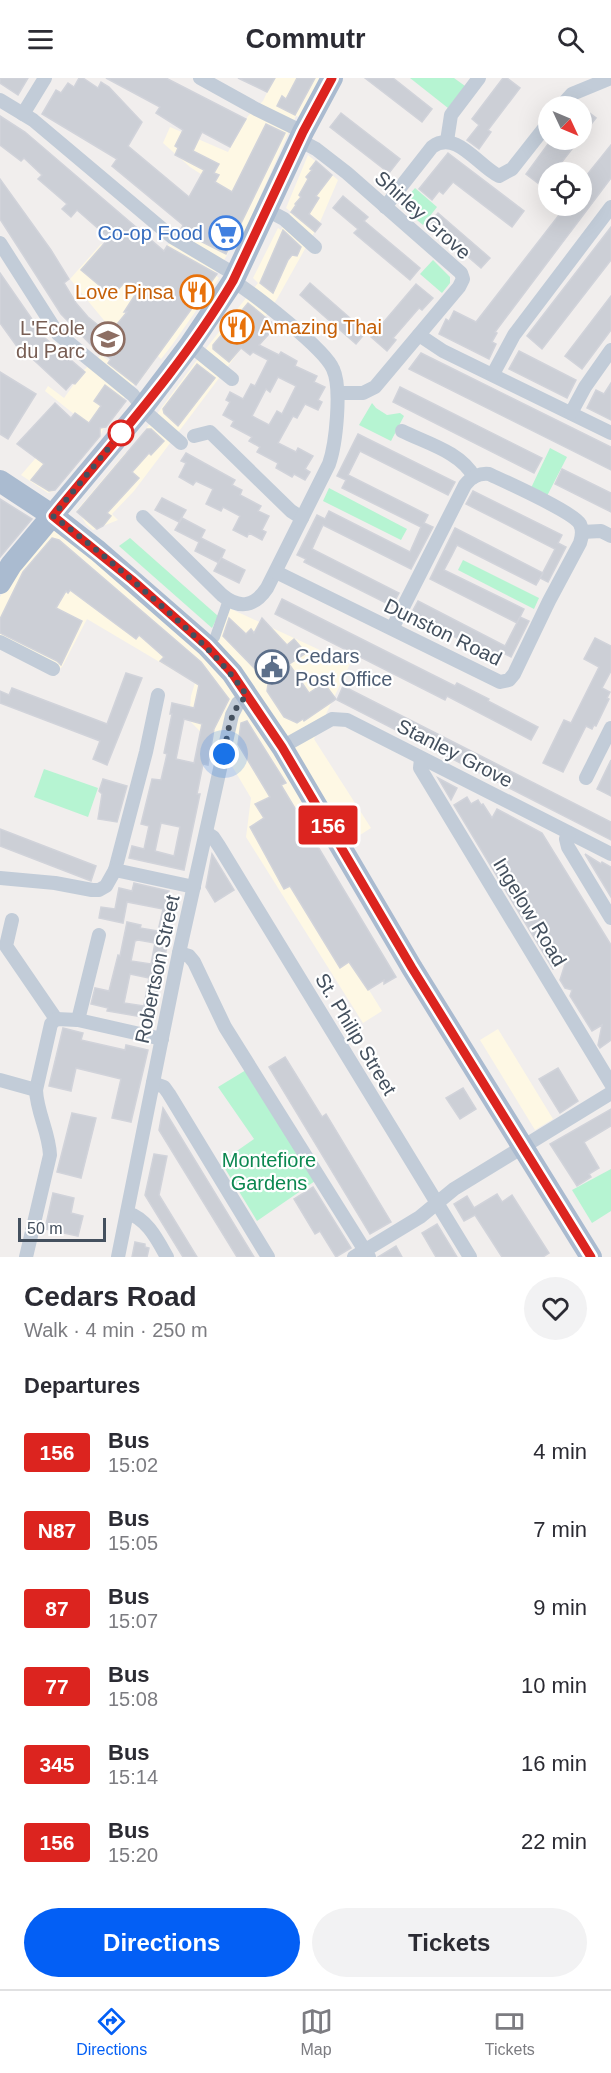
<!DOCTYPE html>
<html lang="en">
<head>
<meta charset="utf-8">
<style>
  body { margin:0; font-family:Arial,sans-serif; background:#f2f2f3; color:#2b2b33; height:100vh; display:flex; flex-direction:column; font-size:22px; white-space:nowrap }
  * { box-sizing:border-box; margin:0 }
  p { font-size:20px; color:#7c7c81 }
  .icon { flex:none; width:33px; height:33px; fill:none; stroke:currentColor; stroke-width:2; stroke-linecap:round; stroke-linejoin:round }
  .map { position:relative; height:1179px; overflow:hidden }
  .sheet { display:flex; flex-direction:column; background:#fff; flex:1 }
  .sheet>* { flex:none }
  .badge { padding:0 12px; border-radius:4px; font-size:21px; line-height:39px }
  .needle { width:39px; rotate:134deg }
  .controls { position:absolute; left:538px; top:18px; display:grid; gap:12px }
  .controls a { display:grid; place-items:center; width:54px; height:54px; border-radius:50%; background:#fff; box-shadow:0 6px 24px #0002; font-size:30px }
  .scale { position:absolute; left:18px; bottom:15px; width:88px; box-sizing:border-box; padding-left:6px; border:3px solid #44505e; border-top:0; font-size:16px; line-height:21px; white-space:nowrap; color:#44505e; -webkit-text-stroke:4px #fff; paint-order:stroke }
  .you { position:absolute; width:30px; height:30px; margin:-15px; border:4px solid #fff; border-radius:50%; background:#1a73e8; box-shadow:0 0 0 9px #1a73e833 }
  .map>.badge { position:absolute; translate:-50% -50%; box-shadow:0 0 0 3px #fff }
  h2 { padding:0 24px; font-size:22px; line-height:54px }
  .round { display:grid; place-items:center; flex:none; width:63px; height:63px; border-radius:32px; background:#f2f2f3 }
  .summary { display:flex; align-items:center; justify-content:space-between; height:102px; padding:0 24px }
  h1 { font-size:28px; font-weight:800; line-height:45px }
  .action { display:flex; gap:12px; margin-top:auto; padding:12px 24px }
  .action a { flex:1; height:69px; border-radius:36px; background:#035ff5; color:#fff; font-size:24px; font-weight:800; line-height:69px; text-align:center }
  .action a+a { background:#f2f2f3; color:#2b2b33 }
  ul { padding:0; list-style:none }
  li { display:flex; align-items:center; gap:18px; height:78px; padding:0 24px }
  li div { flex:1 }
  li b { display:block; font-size:22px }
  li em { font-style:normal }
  li .badge { min-width:66px; font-weight:700; text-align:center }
  header { display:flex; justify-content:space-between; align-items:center; height:78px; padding:0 24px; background:#fff; font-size:27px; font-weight:800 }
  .dock { display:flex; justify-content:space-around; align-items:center; height:84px; border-top:2px solid #e1e1e2; background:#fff; font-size:16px; color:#7c7c81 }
  .dock a { display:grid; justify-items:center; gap:3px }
  .dock .current { color:#035ff5 }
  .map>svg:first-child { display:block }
  .commercial { fill:#fef8e4 }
  .green { fill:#b6f4d2 }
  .building { fill:#cccfd6; stroke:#d1d3da; stroke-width:1.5; fill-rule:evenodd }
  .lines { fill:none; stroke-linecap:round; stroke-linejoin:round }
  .pedestrian { stroke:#c2ccd8; stroke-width:10 }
  .minor { stroke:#c2ccd8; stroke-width:14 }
  .primary { stroke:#aabbd0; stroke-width:22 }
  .line-casing { stroke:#fff; stroke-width:14 }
  .line { stroke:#dc241f; stroke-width:9 }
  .walk { stroke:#44505e; stroke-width:6; stroke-dasharray:0 10.8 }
  .stop-dot { fill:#fff; stroke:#dc241f; stroke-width:3 }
  .labels { text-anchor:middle; stroke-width:4.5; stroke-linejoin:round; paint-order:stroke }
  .street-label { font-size:20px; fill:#44505e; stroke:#fff }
  .shop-label { font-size:20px; fill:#366cbe; stroke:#fff; text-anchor:end }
  .food-label { font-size:20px; fill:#c56008; stroke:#fff; text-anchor:end }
  .education-label { font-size:20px; fill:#785e54; stroke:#fff; text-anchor:end }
  .service-label { font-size:20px; fill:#4e5e75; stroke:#fff; text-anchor:start }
  .park-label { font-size:20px; fill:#0c8851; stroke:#fff }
</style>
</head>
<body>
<header><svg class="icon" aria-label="menu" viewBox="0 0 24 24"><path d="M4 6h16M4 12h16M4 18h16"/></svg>Commutr<svg class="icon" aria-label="search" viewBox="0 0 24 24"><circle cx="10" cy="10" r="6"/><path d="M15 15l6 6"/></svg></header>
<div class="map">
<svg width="611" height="1179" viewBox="0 0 611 1179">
  <rect width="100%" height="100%" fill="#f1eeed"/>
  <!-- commercial -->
  <g class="commercial">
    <polygon points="274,0 319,0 300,39 296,38 243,157 238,154 226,179 214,196 219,200 172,267 161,281 158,278 139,304 135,305 122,323 123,327 106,349 103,351 100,359 54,413 48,415 21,397 74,336 45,313 48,308 64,320 84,292 101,277 110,284 133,256 116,246 107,246 70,201 101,166 147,194 180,152 207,100 190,89 163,65 170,49 228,74 248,38 263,23"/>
    <polygon points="308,77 338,102 320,144 277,221 265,239 134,413 112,436 118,442 93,452 86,446 77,432 126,374 128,375 200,278 258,205 253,200 278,150 281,152 291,134 286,130"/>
    <polygon points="59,450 208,560 229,530 350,586 314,661 371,750 344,767 313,722 272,755 382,933 363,945 246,759 251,720 229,683 189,642 191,618 195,605 87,541 62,589 58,592 0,561 0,519 6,508 51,452"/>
    <polygon points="498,951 553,1041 535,1052 480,962"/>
  </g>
  <!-- green -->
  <g class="green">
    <polygon points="410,0 454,0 465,8 448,30"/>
    <polygon points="415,110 437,129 423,147 400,128"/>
    <polygon points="433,182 450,199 450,205 442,215 420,196"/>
    <polygon points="372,325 376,330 387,337 400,335 404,338 391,363 359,347"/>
    <polygon points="550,370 567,379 547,418 531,410"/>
    <polygon points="329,410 407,451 401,462 323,423"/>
    <polygon points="130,460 218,538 212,550 119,468"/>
    <polygon points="463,482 539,520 534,531 458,492"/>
    <polygon points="44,691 98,710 88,739 34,719"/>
    <polygon points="246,992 315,1103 257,1143 221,1084 254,1061 218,1009"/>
    <polygon points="611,1091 611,1133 592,1145 572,1112"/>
  </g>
  <!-- building -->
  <g class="building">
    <polygon points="0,0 28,0 18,17 0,5"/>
    <polygon points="79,0 83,0 98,10 101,4 109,9 142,44 128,68 189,119 204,92 175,77 178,70 175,68 183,52 156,35 160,29 106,0 166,0 246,41 230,69 202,54 193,73 219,86 214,95 219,97 215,104 232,114 266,46 285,55 226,176 180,153 183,147 112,88 117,81 42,36 56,12 61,15 68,5 74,9"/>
    <polygon points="238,0 275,0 267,14"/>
    <polygon points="297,0 315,0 295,37 277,28 282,18 286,21"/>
    <polygon points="365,0 393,0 432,31 422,44"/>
    <polygon points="503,0 507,0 520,10 488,52 491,54 479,71 467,62 479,47 472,41"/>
    <polygon points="582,29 596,40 582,58"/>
    <polygon points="341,35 400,81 389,95 330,49"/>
    <polygon points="0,38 25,54 164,173 167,168 217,196 136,307 108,285 111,281 92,268 61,236 0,141 0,101 51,172 69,201 64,205 76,225 88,239 109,256 127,234 124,234 137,214 124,205 112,218 81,192 109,160 77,132 71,139 62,131 67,126 38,101 42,97 24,80 21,83 0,67"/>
    <polygon points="551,62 579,62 554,94 549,94 549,102 543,109 526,96"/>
    <polygon points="611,67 611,100 495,254 497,255 492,264 496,266 489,281 439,256 446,241 449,243 454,233 476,244 566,128 582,128 582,103"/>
    <polygon points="448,75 524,133 512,149 453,104 443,116 439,113 432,122 419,111"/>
    <polygon points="316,83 332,97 316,118 319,120 309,136 321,146 315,154 291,134 296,127 295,126 301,119 299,117 308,101 306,99 312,92 310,91"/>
    <polygon points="343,118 368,139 364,143 420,190 410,202 354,155 358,151 333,130"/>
    <polygon points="438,135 490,180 481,190 429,145"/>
    <polygon points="611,149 611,182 542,271 527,258"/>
    <polygon points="283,152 301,169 297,178 292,177 288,182 273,215 260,205"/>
    <polygon points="0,195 45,260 85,294 75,306 72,305 66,312 23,272 21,274 0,245"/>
    <polygon points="310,205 366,254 356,266 300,217"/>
    <polygon points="416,206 433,220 422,232 419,230 393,260 396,262 387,273 371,259"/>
    <polygon points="611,218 611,252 582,291 565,278"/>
    <path d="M 248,225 L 276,248 L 259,267 L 279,277 L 281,274 L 297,283 L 295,288 L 317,298 L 314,304 L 325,309 L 318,322 L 322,324 L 318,332 L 305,326 L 297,340 L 293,338 L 278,365 L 296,374 L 298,370 L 313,378 L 305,391 L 310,394 L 305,402 L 294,396 L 292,399 L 276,390 L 278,385 L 257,374 L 260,369 L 249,363 L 252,359 L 231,348 L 234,343 L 223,337 L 230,324 L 226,322 L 230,314 L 243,321 L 251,306 L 255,308 L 268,282 L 253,274 L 250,277 L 241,270 L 229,284 L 213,271 L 213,267 ZM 278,299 L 296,308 L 282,336 L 277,333 L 269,347 L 252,338 L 266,311 L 270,314 Z"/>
    <polygon points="519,273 576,302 567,320 509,291"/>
    <polygon points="421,275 611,369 611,392 409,291"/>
    <polygon points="197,286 215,300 178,348 164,335 163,331"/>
    <polygon points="0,294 36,316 8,361 0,356"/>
    <polygon points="611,305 611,342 587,330 596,312 604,316"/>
    <polygon points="105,307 126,323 106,349 100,350 100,358 55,412 49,413 31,402 44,386 17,366 55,325 71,340 75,335 89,345 101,328 94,323"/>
    <polygon points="400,309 542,380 534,395 393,324"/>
    <polygon points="147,351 151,351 164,363 151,377 149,375 132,394 139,400 107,435 111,438 103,448 97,451 77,434"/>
    <polygon points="358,356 455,404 448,417 360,373 348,397 428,437 424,445 433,449 411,491 323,447 316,462 312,471 399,515 392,528 304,484 306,481 297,477 317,437 325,441 329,433 410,474 421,449 342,410 346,402 337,398"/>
    <polygon points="186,375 235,402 232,407 242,412 240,417 261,428 258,433 269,438 262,452 266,454 262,462 249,455 247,459 233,452 240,438 223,429 221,433 206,426 213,411 196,403 193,407 179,399 186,385 181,383"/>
    <polygon points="562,391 611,415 611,434 555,406"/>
    <polygon points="473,413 562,457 558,465 566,469 548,504 540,500 555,471 466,426"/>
    <polygon points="162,420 186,432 179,444 155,432"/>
    <polygon points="0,421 32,441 0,479"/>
    <polygon points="182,440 205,452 201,460 225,472 219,485 195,473 199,464 175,452"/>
    <polygon points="455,450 543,495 536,507 457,467 452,477 444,492 524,531 517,545 430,501"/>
    <path d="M 52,460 L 59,462 L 201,584 L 229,621 L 214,651 L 208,687 L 203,686 L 197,716 L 200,716 L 184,792 L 129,780 L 132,768 L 144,771 L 149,748 L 141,746 L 152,701 L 161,702 L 167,676 L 164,675 L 172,636 L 170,636 L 172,625 L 194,630 L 199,607 L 160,583 L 164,579 L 139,557 L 136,561 L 70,512 L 68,515 L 66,513 L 56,530 L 82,543 L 61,587 L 57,583 L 0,555 L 0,541 L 23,494 ZM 184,641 L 202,646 L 194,685 L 176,681 ZM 161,745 L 180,749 L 174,778 L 155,773 Z"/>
    <polygon points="221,480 245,492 239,505 214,493"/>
    <polygon points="282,521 433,597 455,608 457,605 489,621 488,623 538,649 531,662 447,618 445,622 275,536"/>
    <polygon points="418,523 505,568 520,539 529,543 511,579 503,575 499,582 411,536"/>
    <polygon points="229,540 246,556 251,551 254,555 262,540 287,567 294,561 306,575 289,586 309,615 324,605 336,621 304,643 303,641 297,645 284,639 267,613 268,606 261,593 259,595 223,558"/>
    <polygon points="595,560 611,568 611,593 602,610 610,614 607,620 609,621 596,648 594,647 592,651 586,648 563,694 543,685 564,642 571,645 599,589 584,581"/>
    <polygon points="126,595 142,600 107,687 93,681 100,663 0,625 0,613 9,617 12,610 107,646"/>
    <polygon points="343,608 611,744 611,762 337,622"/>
    <polygon points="247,643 286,705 281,707 396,899 384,906 384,902 368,912 349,884 340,890 290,808 284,811 250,749 264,740 255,726 270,719 238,666 241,645"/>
    <polygon points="611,682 611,718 597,711"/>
    <polygon points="438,700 457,710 451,722"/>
    <polygon points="103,701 127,708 117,744 98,741 102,716 99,713"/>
    <polygon points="467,719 471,726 478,722 481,727 483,726 492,740 497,731 542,755 611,867 611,962 600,970 598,967 602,947 592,953 570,918 572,912 565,910 560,902 566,883 553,891 454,727"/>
    <polygon points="0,751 96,788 91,803 0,768"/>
    <polygon points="212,776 234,812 215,824 206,809"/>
    <polygon points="585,776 601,786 602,784 611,789 611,819"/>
    <path d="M 134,805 L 169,813 L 167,820 L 177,822 L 152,938 L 143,936 L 142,939 L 107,933 L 108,930 L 91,926 L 95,910 L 109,913 L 118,877 L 120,878 L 127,844 L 141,847 L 140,850 L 158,853 L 163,831 L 127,824 L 123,845 L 99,840 L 101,829 L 115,831 L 119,810 L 132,813 ZM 138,862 L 155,865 L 151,886 L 131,883 L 135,863 ZM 130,896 L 149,900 L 144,928 L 124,925 Z"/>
    <polygon points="63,950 83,955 81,962 125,972 126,967 148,972 131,1044 112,1040 121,1001 76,990 71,1013 49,1008"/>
    <polygon points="285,979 322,1039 326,1036 391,1144 370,1156 269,989"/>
    <polygon points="558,990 578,1023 560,1035 539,1001"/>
    <polygon points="463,1010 476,1031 460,1041 446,1020"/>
    <polygon points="163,1030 254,1179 237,1179 159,1052"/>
    <polygon points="611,1031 611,1048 584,1064 599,1090 589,1096 591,1099 577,1108 550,1066"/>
    <polygon points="72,1035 96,1040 81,1100 57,1094"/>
    <polygon points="154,1076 167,1078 159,1117 197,1179 183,1179 145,1117"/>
    <polygon points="313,1109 351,1170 336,1179 320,1153 315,1156 294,1121"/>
    <polygon points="53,1115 74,1120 71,1135 83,1138 78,1158 45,1151"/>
    <polygon points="497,1116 502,1124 512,1117 549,1175 543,1179 502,1179 475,1137 464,1143 454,1126 467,1118 474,1130"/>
    <polygon points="437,1146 457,1179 436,1179 422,1155"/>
    <polygon points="135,1164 145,1166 145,1169 149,1170 147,1179 132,1179"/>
    <polygon points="396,1168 402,1179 378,1179"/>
  </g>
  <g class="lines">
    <!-- pedestrian -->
    <polyline class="pedestrian" points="215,559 228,522"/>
    <!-- minor -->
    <g class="minor">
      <polyline points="200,0 256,31 303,54"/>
      <polyline points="0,22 33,42 172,159 236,197"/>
      <polyline points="561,28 572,16 611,0"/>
      <polyline points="23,36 45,0"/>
      <polyline points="299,62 316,71 347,95 461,195 463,201 459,209 375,309 363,315 338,315"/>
      <polyline points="447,63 451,37 479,0"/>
      <path d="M 385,129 L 432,69 C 456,51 478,88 499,98 L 512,91 L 549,44"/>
      <polyline points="267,132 284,141 315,169"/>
      <polyline points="0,165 58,256 133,317 149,337 181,365"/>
      <polyline points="419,257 443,273 611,355"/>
      <polyline points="190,267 232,301"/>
      <polyline points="493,296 514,257 611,129"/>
      <polyline points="571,335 585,309 611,272"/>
      <path d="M 402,353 C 426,365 461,374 474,399"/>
      <polyline points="194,358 210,354 291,433 302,440"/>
      <path d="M 143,439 L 222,517 C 240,532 255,528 267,510 L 329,386 C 336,366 342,310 333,291 C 325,271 254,216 233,203"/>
      <polyline points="582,454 601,453 611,458"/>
      <path d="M 276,494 L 500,604 L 509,602 L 514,596 L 549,523 L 580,465 C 582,459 583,452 580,446 C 573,434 506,404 489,396 C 480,395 471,399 465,407 L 392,551"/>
      <polyline points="0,564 53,591"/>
      <polyline points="158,617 146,674 115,792 194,809"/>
      <polyline points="282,669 332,641 347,642 611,776"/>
      <polyline points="421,681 420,690 611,1006"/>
      <polyline points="586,700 611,650"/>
      <polyline points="207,755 213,759 219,768 470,1179"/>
      <polyline points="569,755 566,761 568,769 611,840"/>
      <polyline points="0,800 55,805 92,812 99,812 106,808 115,792"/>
      <polyline points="12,842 6,868 56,941"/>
      <polyline points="179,875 189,878 194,884 225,949 369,1179"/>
      <polyline points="78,942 99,857"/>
      <polyline points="0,1002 36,1012 51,946 56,941 78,942 162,961"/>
      <polyline points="153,1005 164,1009 169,1016 268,1179"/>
      <path d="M 127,1135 C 147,1140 158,1163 167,1179"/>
      <path d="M 26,1179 L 50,1077 C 49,1054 37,1035 36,1012"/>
      <polyline points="118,1179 179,875 232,637 238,625 247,618"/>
      <polyline points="354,1179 420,1139 454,1111 611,1015"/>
    </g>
    <!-- primary -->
    <g class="primary">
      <polyline points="0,403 53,438 98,473 207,568 232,595 282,669 412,890 591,1179"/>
      <polyline points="0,505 11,487 143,329 190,267 233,203 303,54 332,0"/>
    </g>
  </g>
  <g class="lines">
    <!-- line casing -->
    <g class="line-casing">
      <path id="line" d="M 332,0 L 303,54 L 233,203 C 183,288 115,362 53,438 L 132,502 L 207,568 L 232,595 L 282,669 L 412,890 L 591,1179"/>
    </g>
    <!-- line -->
    <use href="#line" class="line"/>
    <!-- walk -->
    <path class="walk" d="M 121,355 L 53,438 C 92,467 129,499 166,532 C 196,559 224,584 247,618 C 229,632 228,655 224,676"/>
  </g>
  <!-- icons -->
  <defs>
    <g id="supermarket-ring" transform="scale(1.725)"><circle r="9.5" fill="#fff" stroke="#3f7fe0" stroke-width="1.5"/><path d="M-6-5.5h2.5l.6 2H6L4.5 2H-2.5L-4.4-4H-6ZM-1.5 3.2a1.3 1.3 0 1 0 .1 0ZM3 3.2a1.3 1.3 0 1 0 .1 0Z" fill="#3f7fe0"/></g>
    <g id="restaurant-ring" transform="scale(1.725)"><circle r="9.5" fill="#fff" stroke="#e8710a" stroke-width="1.5"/><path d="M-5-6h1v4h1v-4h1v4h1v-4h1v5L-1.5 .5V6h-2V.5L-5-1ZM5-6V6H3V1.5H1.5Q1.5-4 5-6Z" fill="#e8710a"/></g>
    <g id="school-ring" transform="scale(1.725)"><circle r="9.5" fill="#fff" stroke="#8d6e63" stroke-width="1.5"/><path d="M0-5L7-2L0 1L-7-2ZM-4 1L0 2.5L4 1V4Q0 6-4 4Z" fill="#8d6e63"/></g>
    <g id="civic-ring" transform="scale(1.725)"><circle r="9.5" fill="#fff" stroke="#5c6f8a" stroke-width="1.5"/><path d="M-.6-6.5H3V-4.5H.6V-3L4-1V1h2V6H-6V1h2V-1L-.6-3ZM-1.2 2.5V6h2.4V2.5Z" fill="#5c6f8a"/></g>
  </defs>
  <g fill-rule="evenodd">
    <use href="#supermarket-ring" x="226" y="155"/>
    <use href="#restaurant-ring" x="197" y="214"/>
    <use href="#restaurant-ring" x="237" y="249"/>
    <use href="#school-ring" x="108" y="261"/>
    <use href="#civic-ring" x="272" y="589"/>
  </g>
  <!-- markers -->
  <circle class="stop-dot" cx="121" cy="355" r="12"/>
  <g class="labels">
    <!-- street labels -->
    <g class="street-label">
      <text transform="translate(423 137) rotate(42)" y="7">Shirley Grove</text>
      <text transform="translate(443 554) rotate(26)" y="7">Dunston Road</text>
      <text transform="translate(455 675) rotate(27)" y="7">Stanley Grove</text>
      <text transform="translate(530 834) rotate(59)" y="7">Ingelow Road</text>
      <text transform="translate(157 891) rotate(-78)" y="7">Robertson Street</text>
      <text transform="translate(356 956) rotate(59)" y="7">St. Philip Street</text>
    </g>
    <!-- shop labels -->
    <g class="shop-label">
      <text x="203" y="162">Co-op Food</text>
    </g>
    <!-- food labels -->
    <g class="food-label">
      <text x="174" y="221">Love Pinsa</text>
      <text x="260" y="256" text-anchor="start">Amazing Thai</text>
    </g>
    <!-- education labels -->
    <g class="education-label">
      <text x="85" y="257">L'Ecole<tspan x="85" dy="23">du Parc</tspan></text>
    </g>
    <!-- service labels -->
    <g class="service-label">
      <text x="295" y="585">Cedars<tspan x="295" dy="23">Post Office</tspan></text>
    </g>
    <!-- park labels -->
    <g class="park-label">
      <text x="269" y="1089">Montefiore<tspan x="269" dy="23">Gardens</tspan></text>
    </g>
  </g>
</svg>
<div class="controls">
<a><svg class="needle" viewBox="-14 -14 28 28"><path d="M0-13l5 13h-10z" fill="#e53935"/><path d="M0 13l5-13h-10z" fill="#7c7c81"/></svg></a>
<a><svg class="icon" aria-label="locate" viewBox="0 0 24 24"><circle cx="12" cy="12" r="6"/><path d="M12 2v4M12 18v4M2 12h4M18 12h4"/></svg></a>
</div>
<div class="scale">50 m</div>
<div class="you" style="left:224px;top:676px"></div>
<b class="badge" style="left:328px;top:747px;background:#dc241f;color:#fff">156</b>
</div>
<section class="sheet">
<div class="summary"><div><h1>Cedars Road</h1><p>Walk · 4 min · 250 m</p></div><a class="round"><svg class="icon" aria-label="heart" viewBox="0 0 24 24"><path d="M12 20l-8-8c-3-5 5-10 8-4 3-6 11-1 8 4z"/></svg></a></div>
<h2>Departures</h2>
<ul>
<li><span class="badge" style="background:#dc241f;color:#fff">156</span><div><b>Bus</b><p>15:02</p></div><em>4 min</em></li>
<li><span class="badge" style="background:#dc241f;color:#fff">N87</span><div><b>Bus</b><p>15:05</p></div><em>7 min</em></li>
<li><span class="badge" style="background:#dc241f;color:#fff">87</span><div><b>Bus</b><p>15:07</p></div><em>9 min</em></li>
<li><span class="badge" style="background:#dc241f;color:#fff">77</span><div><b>Bus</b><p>15:08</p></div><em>10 min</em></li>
<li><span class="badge" style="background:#dc241f;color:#fff">345</span><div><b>Bus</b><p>15:14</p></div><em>16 min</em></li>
<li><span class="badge" style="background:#dc241f;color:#fff">156</span><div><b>Bus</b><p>15:20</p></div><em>22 min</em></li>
</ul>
<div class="action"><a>Directions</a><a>Tickets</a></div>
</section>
<nav class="dock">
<a class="current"><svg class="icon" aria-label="directions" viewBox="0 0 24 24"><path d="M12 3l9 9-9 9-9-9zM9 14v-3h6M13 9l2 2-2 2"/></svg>Directions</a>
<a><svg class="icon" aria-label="map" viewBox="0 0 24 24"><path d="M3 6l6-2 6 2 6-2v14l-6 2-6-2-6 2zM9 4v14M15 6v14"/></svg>Map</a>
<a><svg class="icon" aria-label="tickets" viewBox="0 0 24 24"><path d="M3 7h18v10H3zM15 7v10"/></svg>Tickets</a>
</nav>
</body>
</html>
